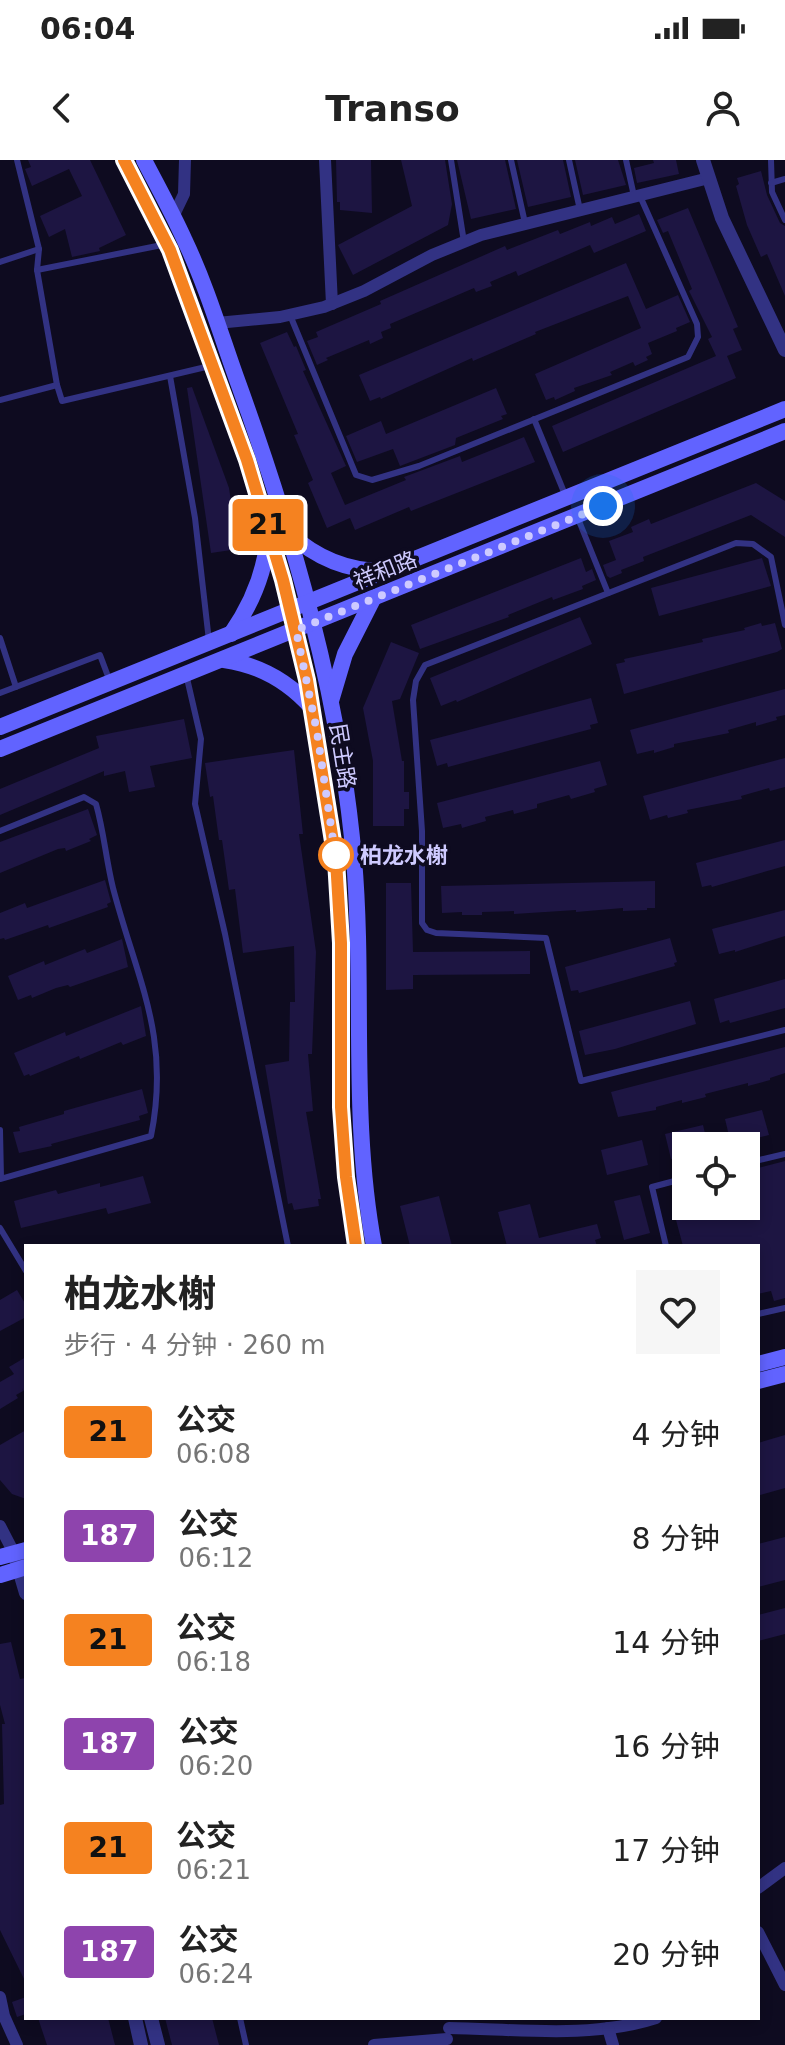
<!DOCTYPE html>
<html lang="zh">
<head>
<meta charset="utf-8">
<style>
  body { margin:0; font-family:"DejaVu Sans","Noto Sans SC",sans-serif; background:#f6f6f6; color:#222; height:100vh; display:flex; flex-direction:column; font-size:30px; white-space:nowrap }
  * { box-sizing:border-box; margin:0 }
  p { font-size:26px; color:#767676 }
  .icon { flex:none; width:44px; height:44px; fill:none; stroke:currentColor; stroke-width:2; stroke-linecap:round; stroke-linejoin:round }
  .map { position:relative; flex:1; overflow:hidden }
  .side { position:absolute; left:24px; top:1084px; width:736px; height:776px; display:flex; flex-direction:column; background:#fff; border-radius:0px; box-shadow:0 4px 12px #0003 }
  .side>* { flex:none }
  .badge { padding:0 16px; border-radius:6px; font-size:28px; line-height:52px }
  .fabs { position:absolute; left:672px; top:972px; display:grid; gap:16px }
  .fabs a { display:grid; place-items:center; width:88px; height:88px; border-radius:0px; background:#fff; box-shadow:0 4px 12px #0003; font-size:40px }
  .you { position:absolute; width:40px; height:40px; margin:-20px; border:6px solid #fff; border-radius:50%; background:#1a73e8; box-shadow:0 0 0 12px #1a73e833 }
  .map>.badge { position:absolute; translate:-50% -50%; box-shadow:0 0 0 4px #fff }
  .round { display:grid; place-items:center; flex:none; width:84px; height:84px; border-radius:0px; background:#f6f6f6 }
  .headline { display:flex; align-items:center; justify-content:space-between; height:136px; padding:0 40px }
  h1 { font-size:38px; font-weight:700; line-height:60px }
  ul { padding:0; list-style:none }
  li { display:flex; align-items:center; gap:24px; height:104px; padding:0 40px }
  li div { flex:1 }
  li b { display:block; font-size:30px }
  li em { font-style:normal }
  li .badge { min-width:88px; font-weight:700; text-align:center }
  .status { display:flex; justify-content:space-between; align-items:center; height:56px; padding:0 40px; background:#fff; direction:ltr }
  .status svg { height:22px; fill:currentColor }
  header { display:flex; justify-content:space-between; align-items:center; height:104px; padding:0 40px; background:#fff; font-size:36px; font-weight:700 }
  .map>svg:first-child { display:block }
  .building { fill:#1d1542 }
  .lines { fill:none; stroke-linecap:round; stroke-linejoin:round }
  .service { stroke:#323283; stroke-width:6 }
  .minor { stroke:#323283; stroke-width:12 }
  .tertiary { stroke:#323283; stroke-width:14 }
  .secondary { stroke:#6163ff; stroke-width:16 }
  .line-casing { stroke:#fff; stroke-width:18 }
  .line { stroke:#f58220; stroke-width:12 }
  .walk { stroke:#cecaff; stroke-width:8; stroke-dasharray:0 14.4 }
  .stop-dot { fill:#fff; stroke:#f58220; stroke-width:4 }
  .labels { text-anchor:middle; stroke-width:7; stroke-linejoin:round; paint-order:stroke }
  .street-label { font-size:22px; fill:#cecaff; stroke:#0e0b20 }
  .stop-label { font-size:22px; font-weight:bold; fill:#cecaff; stroke:#0e0b20; text-anchor:start }
</style>
</head>
<body>
<div class="status"><b>06:04</b><svg viewBox="0 0 49 12"><path d="M0 12V9h3v3zM5 12V6h3v6zM10 12V3h3v9zM15 12V0h3v12zM26 1h20v11H26zM47 4h2v5h-2z"/></svg></div>
<header><svg class="icon" aria-label="back" viewBox="0 0 24 24"><path d="M15 5l-7 7 7 7"/></svg>Transo<svg class="icon" aria-label="person" viewBox="0 0 24 24"><circle cx="12" cy="8" r="4"/><path d="M4 21q1-7 8-7t8 7"/></svg></header>
<div class="map">
<svg width="785" height="1885" viewBox="0 0 785 1885">
  <rect width="100%" height="100%" fill="#0e0b20"/>
  <!-- building -->
  <g class="building">
    <polygon points="28,0 90,0 126,75 99,88 100,91 72,97 65,69 49,77 40,56 82,36 69,9 32,26 25,9 31,7"/>
    <polygon points="336,0 371,0 372,53 340,50 340,42 337,42"/>
    <polygon points="401,0 445,0 452,44 448,65 353,115 338,85 412,46"/>
    <polygon points="457,0 505,0 516,49 471,59"/>
    <polygon points="517,0 563,0 571,37 528,47"/>
    <polygon points="575,0 618,0 626,25 583,35"/>
    <polygon points="653,0 676,0 679,14 637,23 634,8 654,3"/>
    <polygon points="761,11 767,35 780,63 785,66 785,136 767,94 761,97 747,65 736,26 739,24 737,18"/>
    <polygon points="688,48 738,167 733,169 742,190 727,196 736,218 563,292 552,266 716,196 708,179 712,177 689,131 692,129 668,71 663,73 657,60"/>
    <polygon points="639,54 646,71 594,93 590,85 518,116 516,111 490,122 492,126 476,132 474,128 390,164 391,168 381,172 383,178 370,184 369,180 326,198 328,200 317,205 307,181 318,177 316,172 381,144 380,141 505,86 507,90 558,70 560,74 590,62 591,66 612,57 615,64"/>
    <polygon points="626,103 646,149 678,135 690,162 676,168 677,171 648,183 652,194 646,197 648,200 635,206 633,202 610,212 612,215 574,228 575,231 555,240 554,237 546,240 535,214 641,168 628,136 535,172 536,174 473,201 472,198 381,239 380,237 370,241 359,215"/>
    <polygon points="287,172 294,187 296,186 306,210 303,211 346,306 331,313 345,345 406,320 404,317 460,296 462,302 524,277 535,302 411,351 409,347 355,370 350,358 327,368 308,323 313,320 294,275 298,274 260,183"/>
    <polygon points="192,227 229,328 238,389 211,393 187,228"/>
    <polygon points="496,228 507,254 501,256 503,259 456,278 455,285 400,306 393,289 357,302 346,276 381,261 386,274"/>
    <polygon points="756,323 785,341 785,377 751,355 643,397 644,401 621,410 622,413 610,418 607,416 603,405 616,400 609,381 633,372 631,367 649,359 651,364"/>
    <polygon points="581,398 586,412 592,409 596,420 582,426 583,429 553,440 552,437 508,455 509,457 420,489 411,465"/>
    <polygon points="762,398 771,426 659,456 651,428"/>
    <polygon points="580,457 592,484 457,542 456,540 441,546 430,518"/>
    <polygon points="761,463 762,466 775,463 782,489 777,492 624,534 616,504 625,502 624,499 703,482 702,479 745,470 744,468"/>
    <polygon points="391,482 419,493 400,539 392,541 402,601 404,601 404,632 409,632 409,649 404,649 404,666 373,666 373,601 363,548"/>
    <polygon points="785,529 785,555 776,557 777,560 756,566 756,562 728,570 729,573 674,584 674,587 654,593 654,590 637,594 630,570"/>
    <polygon points="591,538 598,563 590,565 591,569 448,607 447,603 437,606 430,580"/>
    <polygon points="184,559 192,598 150,606 155,627 129,632 125,611 104,616 104,611 0,655 0,629 99,588 96,576"/>
    <polygon points="294,590 303,674 299,674 316,792 312,894 308,894 313,951 306,952 321,1039 318,1039 319,1046 294,1050 292,1043 288,1044 265,905 289,901 290,842 295,842 294,786 243,793 235,729 229,730 222,680 219,680 213,636 210,637 205,603"/>
    <polygon points="785,598 785,627 770,631 769,628 741,636 742,639 687,650 688,653 668,658 667,655 650,660 643,636"/>
    <polygon points="600,601 607,625 594,629 595,632 571,639 569,635 537,644 537,648 514,654 513,650 485,657 486,661 462,668 461,664 443,668 437,643"/>
    <polygon points="88,649 97,675 89,679 91,681 66,691 65,688 58,689 0,713 0,682"/>
    <polygon points="785,680 785,706 712,727 711,725 702,727 696,703"/>
    <polygon points="105,720 111,742 107,744 108,747 49,768 48,765 5,780 4,778 0,779 0,753 25,743 27,748"/>
    <polygon points="655,721 655,748 647,748 647,750 623,751 623,748 576,752 576,750 514,754 514,751 482,752 482,755 462,755 462,752 442,753 441,726"/>
    <polygon points="386,723 411,723 413,792 530,791 530,814 413,815 413,829 386,830"/>
    <polygon points="785,750 785,776 735,792 735,790 719,794 712,769"/>
    <polygon points="670,778 677,802 674,803 675,806 579,833 578,830 571,831 565,807"/>
    <polygon points="122,779 128,807 70,827 68,825 56,828 32,838 31,835 18,840 8,816 44,801 45,805 85,789 87,793"/>
    <polygon points="785,819 785,848 730,863 729,860 720,863 714,839"/>
    <polygon points="690,841 696,864 615,889 585,895 579,871"/>
    <polygon points="141,846 146,876 123,885 121,882 80,899 79,896 30,916 29,914 24,916 14,893 65,872 66,876"/>
    <polygon points="785,887 785,913 770,918 770,920 748,926 748,923 705,934 706,937 682,943 682,940 656,947 656,950 618,957 611,932"/>
    <polygon points="142,929 148,953 139,956 140,960 51,984 52,986 19,993 13,972 20,971 19,967 64,954 64,951"/>
    <polygon points="762,950 769,975 731,984 725,959"/>
    <polygon points="703,965 708,986 686,986 686,995 671,999 665,974"/>
    <polygon points="642,980 648,1005 607,1015 601,990"/>
    <polygon points="785,1001 785,1138 774,1141 771,1131 758,1134 758,1086 683,1086 676,1060 684,1058 681,1046 746,1046 746,1011"/>
    <polygon points="143,1016 151,1043 108,1054 106,1048 21,1068 14,1041 56,1030 58,1034 100,1023 100,1027"/>
    <polygon points="640,1035 650,1073 624,1080 614,1041"/>
    <polygon points="439,1036 452,1086 410,1086 400,1046"/>
    <polygon points="530,1044 539,1078 597,1064 601,1078 595,1080 597,1086 507,1086 498,1052"/>
    <polygon points="17,1130 26,1145 26,1157 0,1171 0,1140"/>
    <polygon points="26,1197 26,1235 22,1228 23,1231 16,1235 18,1238 0,1249 0,1222 14,1214 9,1207"/>
    <polygon points="26,1270 26,1339 12,1334 0,1320 0,1285"/>
    <polygon points="785,1275 785,1328 760,1335 758,1283"/>
    <polygon points="785,1377 785,1420 758,1427 758,1384"/>
    <polygon points="785,1448 785,1474 758,1481 758,1455"/>
    <polygon points="11,1482 20,1519 26,1518 26,1823 0,1770 0,1645 4,1644 2,1564 5,1564 0,1545 0,1484"/>
    <polygon points="26,1837 26,1854 17,1857 12,1842"/>
    <polygon points="38,1858 108,1858 115,1885 47,1885"/>
    <polygon points="165,1858 212,1858 219,1885 172,1885"/>
  </g>
  <g class="lines">
    <!-- service -->
    <g class="service">
      <polyline points="17,0 39,89 37,110"/>
      <polyline points="451,0 464,82"/>
      <polyline points="511,0 525,63"/>
      <polyline points="569,0 580,50"/>
      <polyline points="626,0 634,36"/>
      <polyline points="771,0 772,32 785,60"/>
      <polyline points="771,23 785,19"/>
      <polyline points="0,102 39,89"/>
      <polyline points="290,155 356,315 372,320 419,306 688,197 698,177 697,164 640,36"/>
      <polyline points="170,216 195,358 209,481"/>
      <polyline points="57,225 37,110 167,84"/>
      <polyline points="0,240 57,225 62,241 210,206"/>
      <polyline points="534,259 566,337"/>
      <polyline points="577,356 608,433"/>
      <polyline points="785,465 771,397 753,384 736,383 425,505 416,521 413,540 422,671 422,763 427,770 436,773 546,778 581,921 785,870"/>
      <polyline points="0,478 16,527"/>
      <polyline points="186,514 201,579 195,644 225,774 288,1086"/>
      <polyline points="0,533 100,495 109,519"/>
      <path d="M 0,671 L 84,637 L 96,644 C 104,672 106,700 113,728 C 137,820 171,876 151,976 L 0,1019"/>
      <polyline points="357,698 422,694"/>
      <polyline points="0,970 1,1018"/>
      <polyline points="746,1003 785,994"/>
      <polyline points="0,1068 26,1111"/>
      <polyline points="666,1086 652,1027 686,1018"/>
      <polyline points="758,1154 785,1148"/>
      <polyline points="240,1858 246,1885"/>
    </g>
    <!-- minor -->
    <g class="minor">
      <polyline points="325,0 332,144"/>
      <polyline points="173,57 184,34 185,0"/>
      <polyline points="217,163 280,157 324,147 364,131 432,95 481,75 709,18"/>
      <polyline points="0,1366 14,1393"/>
      <polyline points="758,1728 785,1708"/>
      <polyline points="758,1772 785,1825"/>
      <polyline points="0,1837 4,1856 17,1885"/>
      <path d="M 449,1868 C 516,1869 591,1879 656,1858"/>
      <polyline points="608,1868 613,1885"/>
      <polyline points="374,1885 447,1879"/>
    </g>
    <!-- tertiary -->
    <g class="tertiary">
      <polyline points="703,0 722,58 785,190"/>
      <polyline points="16,1399 26,1433"/>
      <polyline points="135,1858 141,1885"/>
      <polyline points="151,1858 158,1885"/>
    </g>
    <!-- secondary -->
    <g class="secondary">
      <polyline points="124,0 170,90 247,300 283,420 307,520 336,700 341,783 341,947 346,1017 356,1086"/>
      <path d="M 144,0 C 158,27 173,54 185,81 C 206,125 220,172 236,217 C 292,371 340,536 354,699 C 365,828 350,958 374,1086"/>
      <path d="M 289,373 C 316,398 347,411 384,411"/>
      <path d="M 231,474 C 251,445 265,413 268,377"/>
      <path d="M 224,500 C 260,505 288,521 312,548"/>
      <polyline points="331,541 345,494 373,439"/>
      <polyline points="0,567 785,249"/>
      <polyline points="0,589 785,271"/>
      <polyline points="758,1204 785,1197"/>
      <polyline points="758,1221 785,1214"/>
      <polyline points="0,1397 26,1390"/>
      <polyline points="0,1415 26,1407"/>
    </g>
  </g>
  <g class="lines">
    <!-- line casing -->
    <g class="line-casing">
      <polyline id="line" points="124,0 170,90 247,300 283,420 307,520 336,700 341,783 341,947 346,1017 356,1086"/>
    </g>
    <!-- line -->
    <use href="#line" class="line"/>
    <!-- walk -->
    <polyline class="walk" points="336,695 336,700 317,572 296,470 603,346"/>
  </g>
  <!-- markers -->
  <circle class="stop-dot" cx="336" cy="695" r="16"/>
  <g class="labels">
    <!-- street labels -->
    <g class="street-label">
      <text transform="translate(385 410) rotate(-22)" y="8">祥和路</text>
      <text transform="translate(343 596) rotate(81)" y="8">民主路</text>
    </g>
    <!-- stop labels -->
    <g class="stop-label">
      <text x="360" y="703">柏龙水榭</text>
    </g>
  </g>
</svg>
<div class="fabs">
<a><svg class="icon" aria-label="locate" viewBox="0 0 24 24"><circle cx="12" cy="12" r="6"/><path d="M12 2v4M12 18v4M2 12h4M18 12h4"/></svg></a>
</div>
<div class="you" style="left:603px;top:346px"></div>
<b class="badge" style="left:268px;top:365px;background:#f58220;color:#111">21</b>
<section class="side">
<div class="headline"><div><h1>柏龙水榭</h1><p>步行 · 4 分钟 · 260 m</p></div><a class="round"><svg class="icon" aria-label="heart" viewBox="0 0 24 24"><path d="M12 20l-8-8c-3-5 5-10 8-4 3-6 11-1 8 4z"/></svg></a></div>
<ul>
<li><span class="badge" style="background:#f58220;color:#111">21</span><div><b>公交</b><p>06:08</p></div><em>4 分钟</em></li>
<li><span class="badge" style="background:#8e44ad;color:#fff">187</span><div><b>公交</b><p>06:12</p></div><em>8 分钟</em></li>
<li><span class="badge" style="background:#f58220;color:#111">21</span><div><b>公交</b><p>06:18</p></div><em>14 分钟</em></li>
<li><span class="badge" style="background:#8e44ad;color:#fff">187</span><div><b>公交</b><p>06:20</p></div><em>16 分钟</em></li>
<li><span class="badge" style="background:#f58220;color:#111">21</span><div><b>公交</b><p>06:21</p></div><em>17 分钟</em></li>
<li><span class="badge" style="background:#8e44ad;color:#fff">187</span><div><b>公交</b><p>06:24</p></div><em>20 分钟</em></li>
</ul>
</section>
</div>
</body>
</html>
